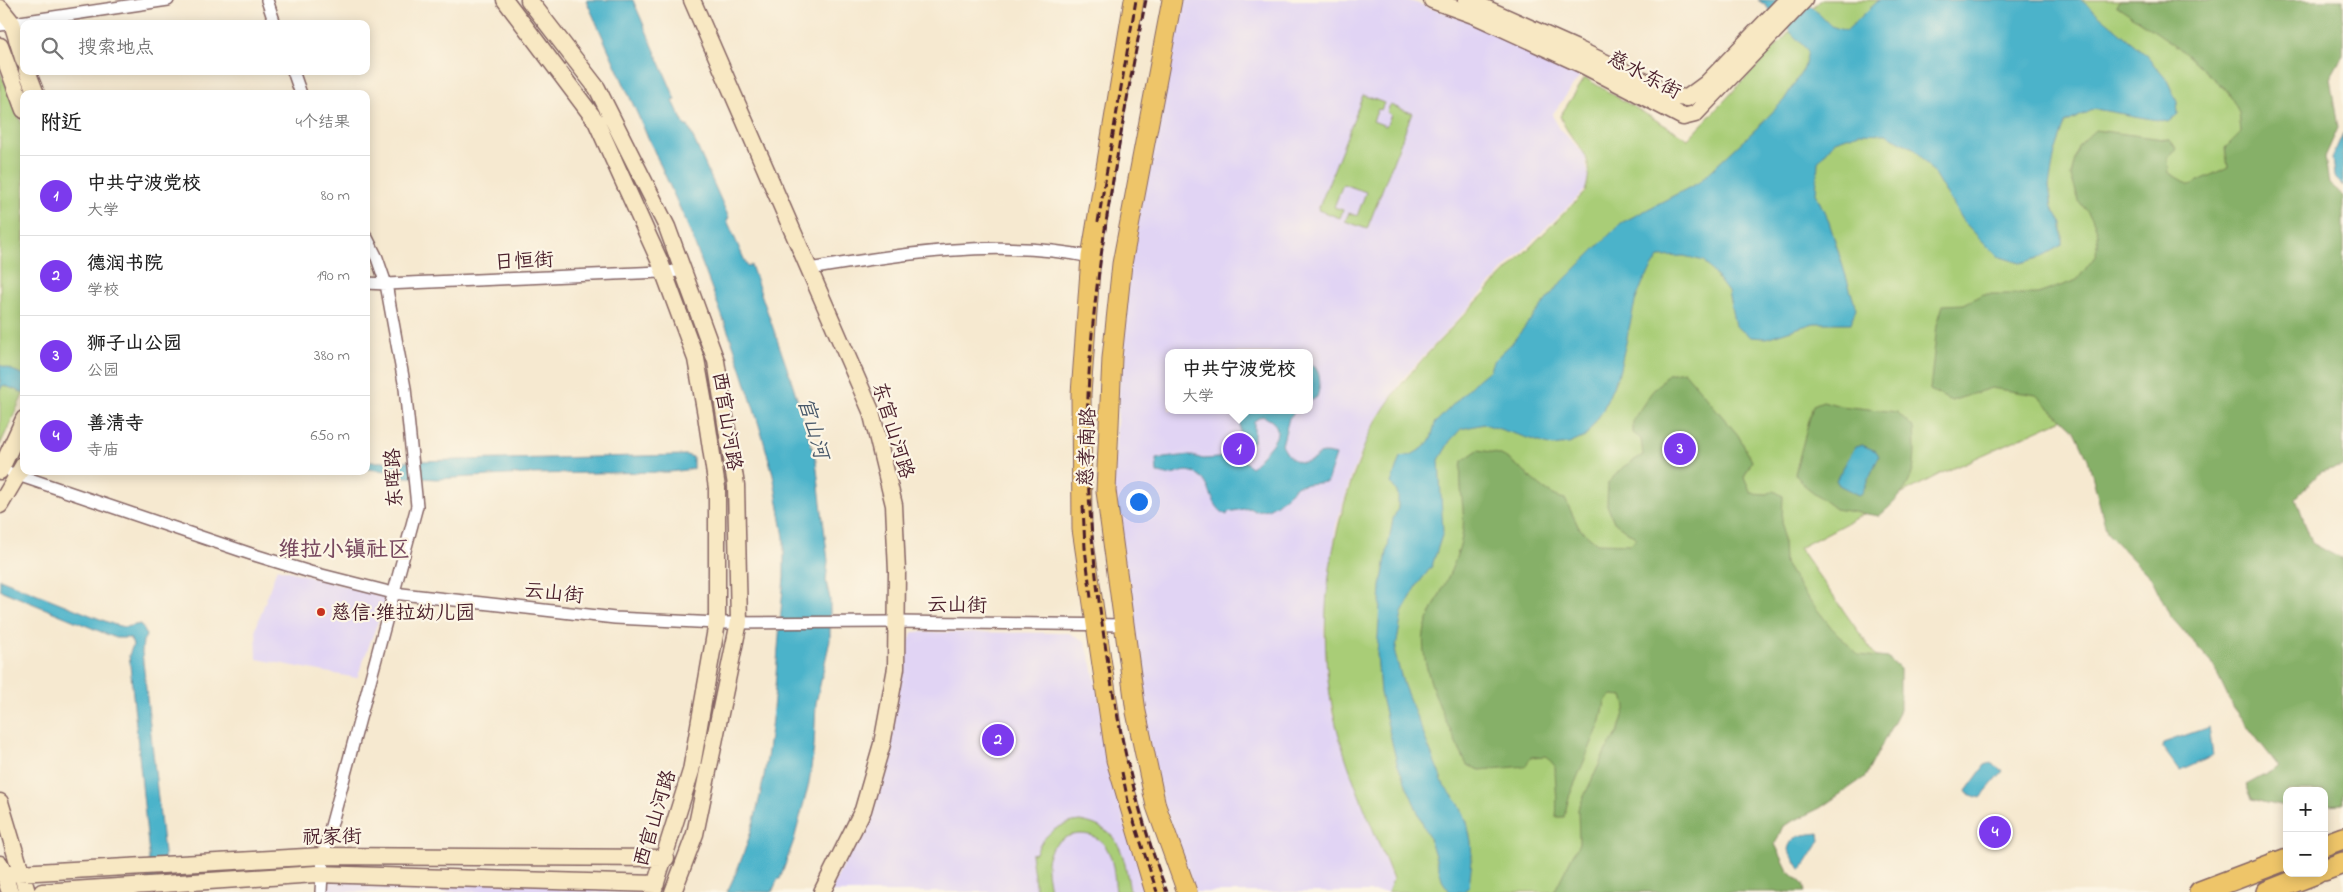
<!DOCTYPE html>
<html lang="zh">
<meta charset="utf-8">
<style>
:root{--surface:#fff;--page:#f2f2f2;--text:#222;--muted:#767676;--line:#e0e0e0;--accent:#7c3aed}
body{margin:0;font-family:"Indie Flower","LXGW WenKai TC",sans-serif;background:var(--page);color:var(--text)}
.controls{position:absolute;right:15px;bottom:15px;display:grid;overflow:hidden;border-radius:10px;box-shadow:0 2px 12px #0003}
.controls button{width:45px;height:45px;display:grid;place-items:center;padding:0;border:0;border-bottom:1px solid var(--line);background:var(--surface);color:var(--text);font:25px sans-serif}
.you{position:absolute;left:1138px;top:501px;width:18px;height:18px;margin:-12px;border:4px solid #fff;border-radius:50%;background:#1a73e8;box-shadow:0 0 0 8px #1a73e833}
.badge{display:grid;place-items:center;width:32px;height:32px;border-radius:50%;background:var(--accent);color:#fff;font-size:16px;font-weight:700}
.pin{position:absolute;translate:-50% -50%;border:2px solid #fff;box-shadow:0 1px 5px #0006}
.popup{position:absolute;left:1165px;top:349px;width:148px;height:65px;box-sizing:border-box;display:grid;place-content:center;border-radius:10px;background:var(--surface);filter:drop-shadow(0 1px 4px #0005);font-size:16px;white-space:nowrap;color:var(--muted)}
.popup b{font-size:19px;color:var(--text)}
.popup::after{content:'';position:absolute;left:50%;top:100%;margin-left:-10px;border:10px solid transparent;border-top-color:var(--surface)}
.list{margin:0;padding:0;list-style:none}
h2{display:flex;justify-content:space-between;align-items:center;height:65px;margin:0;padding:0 20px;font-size:21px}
h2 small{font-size:16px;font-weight:400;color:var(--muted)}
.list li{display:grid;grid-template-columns:32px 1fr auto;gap:15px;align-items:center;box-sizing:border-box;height:80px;padding:0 20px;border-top:1px solid var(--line)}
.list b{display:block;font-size:19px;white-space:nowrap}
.list p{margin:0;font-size:16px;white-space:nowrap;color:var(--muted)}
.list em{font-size:16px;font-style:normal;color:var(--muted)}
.icon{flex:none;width:28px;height:28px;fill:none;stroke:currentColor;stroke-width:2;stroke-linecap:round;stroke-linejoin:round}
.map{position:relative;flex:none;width:2343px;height:892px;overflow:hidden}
.search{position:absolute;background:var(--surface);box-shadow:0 2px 12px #0003;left:20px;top:20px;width:350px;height:55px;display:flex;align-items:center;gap:12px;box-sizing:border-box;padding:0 18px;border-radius:10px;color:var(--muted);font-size:19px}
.panel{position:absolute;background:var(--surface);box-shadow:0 2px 12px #0003;left:20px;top:90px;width:350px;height:385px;border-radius:10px}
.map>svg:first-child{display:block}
.built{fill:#e1d4f4;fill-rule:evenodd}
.green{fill:#a9cd77;stroke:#7a7651}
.forest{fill:#86b068;stroke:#68684a}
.water{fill:#4bb3ca;stroke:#4a697a;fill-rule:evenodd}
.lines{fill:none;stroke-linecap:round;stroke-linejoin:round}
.street-casing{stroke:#866665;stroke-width:14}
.secondary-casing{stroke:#866665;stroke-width:19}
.primary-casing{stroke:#866665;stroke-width:21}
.highway-casing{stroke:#866665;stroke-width:24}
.street{stroke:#fff;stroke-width:11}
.secondary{stroke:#f8e8c3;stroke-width:16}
.primary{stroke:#eec569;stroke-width:19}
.highway{stroke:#eec569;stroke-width:21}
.rail{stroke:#4a1f2b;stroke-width:3;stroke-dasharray:8 4;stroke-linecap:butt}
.poi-dot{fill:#c8321e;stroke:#fcf5e5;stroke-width:2}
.labels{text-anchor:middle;stroke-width:4.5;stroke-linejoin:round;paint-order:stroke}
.street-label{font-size:20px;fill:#4a1f2b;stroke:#fcf5e5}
.poi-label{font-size:20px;fill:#4a1f2b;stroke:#fcf5e5;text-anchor:start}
.water-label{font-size:21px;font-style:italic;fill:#4a5a6b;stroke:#fcf5e5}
.quarter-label{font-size:22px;font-weight:bold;fill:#794a60;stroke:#fcf5e5}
</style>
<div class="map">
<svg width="2343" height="892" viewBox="0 0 2343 892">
<rect width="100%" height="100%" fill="#fcf5e5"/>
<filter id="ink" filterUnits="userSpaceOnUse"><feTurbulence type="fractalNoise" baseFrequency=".02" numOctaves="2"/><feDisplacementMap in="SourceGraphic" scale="10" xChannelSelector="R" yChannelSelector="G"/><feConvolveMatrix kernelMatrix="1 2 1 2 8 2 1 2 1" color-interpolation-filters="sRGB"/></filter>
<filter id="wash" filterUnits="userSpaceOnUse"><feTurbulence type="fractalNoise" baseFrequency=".0096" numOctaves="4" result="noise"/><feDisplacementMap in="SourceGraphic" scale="20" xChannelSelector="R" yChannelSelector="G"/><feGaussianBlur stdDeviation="1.12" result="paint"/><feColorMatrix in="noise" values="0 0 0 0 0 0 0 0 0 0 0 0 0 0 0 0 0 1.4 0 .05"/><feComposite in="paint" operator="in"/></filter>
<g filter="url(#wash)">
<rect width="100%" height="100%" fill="#f6e9d0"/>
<path class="built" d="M1177,0H1407L1478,24L1580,76L1552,115L1560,129L1585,155L1588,176L1585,190L1512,261L1405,376L1373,424L1352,475L1336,526L1329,574L1324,629L1326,668L1332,713L1349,766L1392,879L1388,892H1196L1164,805L1141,709L1113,491L1127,261ZM1169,353H1309V410H1169Z
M277,568L387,597L357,678L257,659L256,628Z
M913,632L1069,633L1085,641L1092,665L1125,826L1147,892H830L876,798L905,649Z
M326,880L643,885L640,892H325Z"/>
<path class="green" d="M1820,0H2262L2213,352L1940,474L1799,548L1880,662L1712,892H1388L1393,879C1372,824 1345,769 1333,711C1316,628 1328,537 1360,459C1364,447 1368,434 1375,423C1398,383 1429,352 1460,319C1501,276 1543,234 1585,192C1598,149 1573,150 1560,116L1585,78L1688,139Z
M0,71L24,129V393L0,445Z
M1363,95L1384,103L1381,110L1378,109L1373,121L1386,126L1391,115L1387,112L1390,105L1412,113L1367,229L1345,221L1349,213L1357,216L1366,192L1343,184L1334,207L1343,210L1340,218L1318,210Z
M1080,821C1122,828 1124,856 1130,892H1116C1114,877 1114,860 1106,847C1092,826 1058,832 1049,854C1044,866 1049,880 1050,892H1036L1031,854L1036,853C1043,834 1060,823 1080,821Z"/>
<path class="forest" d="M2120,0H2343V55L2330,78L2338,128L2325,157L2329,184L2343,196V466L2320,472L2296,498L2312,543L2343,560V804L2324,805V791H2287V808L2252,799L2246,785L2279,767L2234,709L2212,663L2170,616L2152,579L2107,533L2088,459L2075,431L2036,395L1991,388L1951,401L1930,390L1937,325L1943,305L1964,304L1983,294H2038L2077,280L2096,255L2098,234L2092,218L2079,201L2071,176L2078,146L2095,130L2170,140L2176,148L2168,159L2169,173L2190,185L2228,167L2225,148L2241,132L2239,112L2228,92L2178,47L2116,5Z
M1684,371L1738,435L1752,461L1744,477L1751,493L1767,494L1774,491L1783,496L1782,520L1784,562L1800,588L1831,627L1858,655L1888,658L1900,669V710L1865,777L1820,808L1783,826L1775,844L1788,871L1803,884L1805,892H1554L1579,843L1578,809L1606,750L1618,733L1626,706L1623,696L1612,695L1605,702L1601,721L1569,797L1564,817H1556C1558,800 1555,783 1555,766L1546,756L1531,757L1526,766L1480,770L1467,765C1451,732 1413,661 1426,625C1438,594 1455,570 1462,537C1467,511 1457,486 1462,461L1478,450C1485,451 1494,452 1501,455C1524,466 1540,494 1565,499L1579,528L1597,543L1631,544L1636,538L1614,522L1607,505L1608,483L1623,467L1643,455L1641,439L1633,433V420L1651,393L1668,374Z
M1823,401L1841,406L1897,412L1914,428C1917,471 1914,487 1879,516L1835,509L1804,485L1795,474L1813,405Z"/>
<path class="water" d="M586,0H633L676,100L673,101L685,126H688L729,218L727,220L747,266L751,265L792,382L816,461L828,561L826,581L830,599V640L816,703L814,747L809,783L794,840L780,879H778L772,892H727C776,795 773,683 784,578V537L773,474L759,425L734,347L687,224Z
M1758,0H1805L1831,26L1846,31L1879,0H2081L2143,52L2167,80L2177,102L2178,114L2168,122L2095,109L2065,123L2055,152L2049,186L2052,207L2062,223V245L2039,258L2020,263L1997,256L1962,220L1935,175L1915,149L1886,134L1859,133L1835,141L1818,162L1816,194L1829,222L1856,308L1851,323H1814L1766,338L1751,337L1735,326L1728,292L1704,261L1684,256L1659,257L1643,282L1635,302L1619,373L1602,412L1585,437L1569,444L1552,446L1484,424L1461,429L1450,441L1439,460L1443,532L1432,566L1418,584L1402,613L1395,654L1404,686L1444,785L1459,804L1467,822L1471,841L1472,860L1469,887L1463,892H1450L1443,882L1431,843L1397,763L1380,693L1377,654L1381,586L1393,519L1398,508V494L1391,483L1400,457L1411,455L1423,448L1431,439L1435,423L1474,383L1490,370L1493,361L1511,344L1557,287L1621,223L1698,183L1759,126L1784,100L1804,68L1808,51L1765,5Z
M2343,133V186L2334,177L2332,158Z
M1309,362C1322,370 1321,384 1317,397L1309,402Z
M0,365L24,375V393L3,385L0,390Z
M1235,410H1297L1289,418L1282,445C1289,459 1298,467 1314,459C1316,458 1318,455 1320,454C1325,452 1331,454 1336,455L1327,482L1298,485L1277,504L1268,509L1255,511L1249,508L1228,512L1227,515C1208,507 1213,478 1192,472C1184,469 1177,475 1169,475C1164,475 1162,473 1157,473L1156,459L1189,455L1203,459L1218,458L1230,452L1235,449L1240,438V421ZM1262,416C1289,426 1274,443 1262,455C1258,460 1257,463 1251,467L1244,461V451L1254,440V421Z
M1862,445L1876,451L1879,456L1862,493L1858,495L1839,485L1836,480L1855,447Z
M686,455L693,457V469L670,472L526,474L436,479L391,476L386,471L366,469V462Z
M0,579L115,625L125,627L140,624L144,629L146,636L143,641L142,652L164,853L166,892H147L149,855L129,655L133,645L130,638H116L0,590Z
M2209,727L2213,756L2180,771L2162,747L2163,743Z
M1991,763L2003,771L1980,798L1968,794L1966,791L1985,765Z
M1819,833L1820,841L1803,868L1800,869L1788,850C1791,834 1805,835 1819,833Z"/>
</g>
<g filter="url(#ink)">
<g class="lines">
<g class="street-casing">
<path id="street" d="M267,0L275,24
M0,25L168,0
M293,71L301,94
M809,269C899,254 1001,238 1091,257
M366,283L386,284L683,271
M12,473L251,554L310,572L393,593L615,618L717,623L896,622L1123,625
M321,892L323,856L417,506L405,388L386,284L377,258L366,236"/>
</g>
<g class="secondary-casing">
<path id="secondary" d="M505,0L596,121L660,262L696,359L706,415L717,488V623L691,771L653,892
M529,0L597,88L667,227L716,361L736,485L739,622L695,834L673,892
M692,0L871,411L894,505L897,572L896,668L882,744L863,810L822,892
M1432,0L1476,16L1583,65L1683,117L1695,114L1804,0
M1467,0L1577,49L1677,97L1687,98L1706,84L1787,0
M0,8L12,23L24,61
M0,46L24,110
M27,71L36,94
M0,471L24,419
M0,505L24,464
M0,802L27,892
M0,864L10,892
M0,874L323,856L666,858
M42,892L316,874L656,884"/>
</g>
<g class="primary-casing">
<path id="primary" d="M1134,0L1091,257L1081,394L1082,529L1116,760L1155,892
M1172,0L1122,264L1112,358L1106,491L1136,712L1156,806L1187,892"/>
</g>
<g class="highway-casing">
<path id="highway" d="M2324,845L2343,838
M2324,870L2343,863
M2200,892L2287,859
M2267,892L2316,873"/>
</g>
<use href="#street" class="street"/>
<use href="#secondary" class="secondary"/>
<use href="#primary" class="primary"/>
<use href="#highway" class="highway"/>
<path class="rail" d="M1146,0C1135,52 1126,104 1117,157C1103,236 1091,315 1088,396C1085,467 1091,539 1100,609C1113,705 1132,801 1167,892
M1098,222L1136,0
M1083,506L1085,548L1091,598
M1122,772L1129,806L1157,892"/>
</g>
</g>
<circle class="poi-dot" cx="321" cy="612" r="5"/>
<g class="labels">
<g class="street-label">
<text transform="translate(1645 74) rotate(28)" y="7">慈水东街</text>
<text transform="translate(524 260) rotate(-3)" y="7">日恒街</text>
<text transform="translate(728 421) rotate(81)" y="7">西官山河路</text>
<text transform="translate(894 430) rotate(73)" y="7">东官山河路</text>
<text transform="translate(1086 447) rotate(-88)" y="7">慈孝南路</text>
<text transform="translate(393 478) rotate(-93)" y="7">东晖路</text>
<text transform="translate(554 592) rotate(6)" y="7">云山街</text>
<text transform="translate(957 604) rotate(1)" y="7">云山街</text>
<text transform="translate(654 818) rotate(-73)" y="7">西官山河路</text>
<text transform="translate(332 836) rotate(-1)" y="7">祝家街</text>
</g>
<g class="poi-label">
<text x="331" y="619">慈信·维拉幼儿园</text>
</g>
<g class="water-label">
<text transform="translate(814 428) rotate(74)" y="7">官山河</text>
</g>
<g class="quarter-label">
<text x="344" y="556">维拉小镇社区</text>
</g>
</g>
</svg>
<div class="controls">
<button>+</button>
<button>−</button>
</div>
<div class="you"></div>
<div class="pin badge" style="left:1239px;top:449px">1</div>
<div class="popup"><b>中共宁波党校</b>大学</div>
<div class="pin badge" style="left:998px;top:740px">2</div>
<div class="pin badge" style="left:1680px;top:449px">3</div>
<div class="pin badge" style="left:1995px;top:832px">4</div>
<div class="search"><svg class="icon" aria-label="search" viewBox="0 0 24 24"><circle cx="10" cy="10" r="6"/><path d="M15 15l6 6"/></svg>搜索地点</div>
<section class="panel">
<h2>附近<small>4个结果</small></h2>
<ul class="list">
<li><span class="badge">1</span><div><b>中共宁波党校</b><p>大学</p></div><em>80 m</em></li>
<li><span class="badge">2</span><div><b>德润书院</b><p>学校</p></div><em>190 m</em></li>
<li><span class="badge">3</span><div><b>狮子山公园</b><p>公园</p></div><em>380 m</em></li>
<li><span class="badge">4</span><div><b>善清寺</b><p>寺庙</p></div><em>650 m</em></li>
</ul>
</section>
</div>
